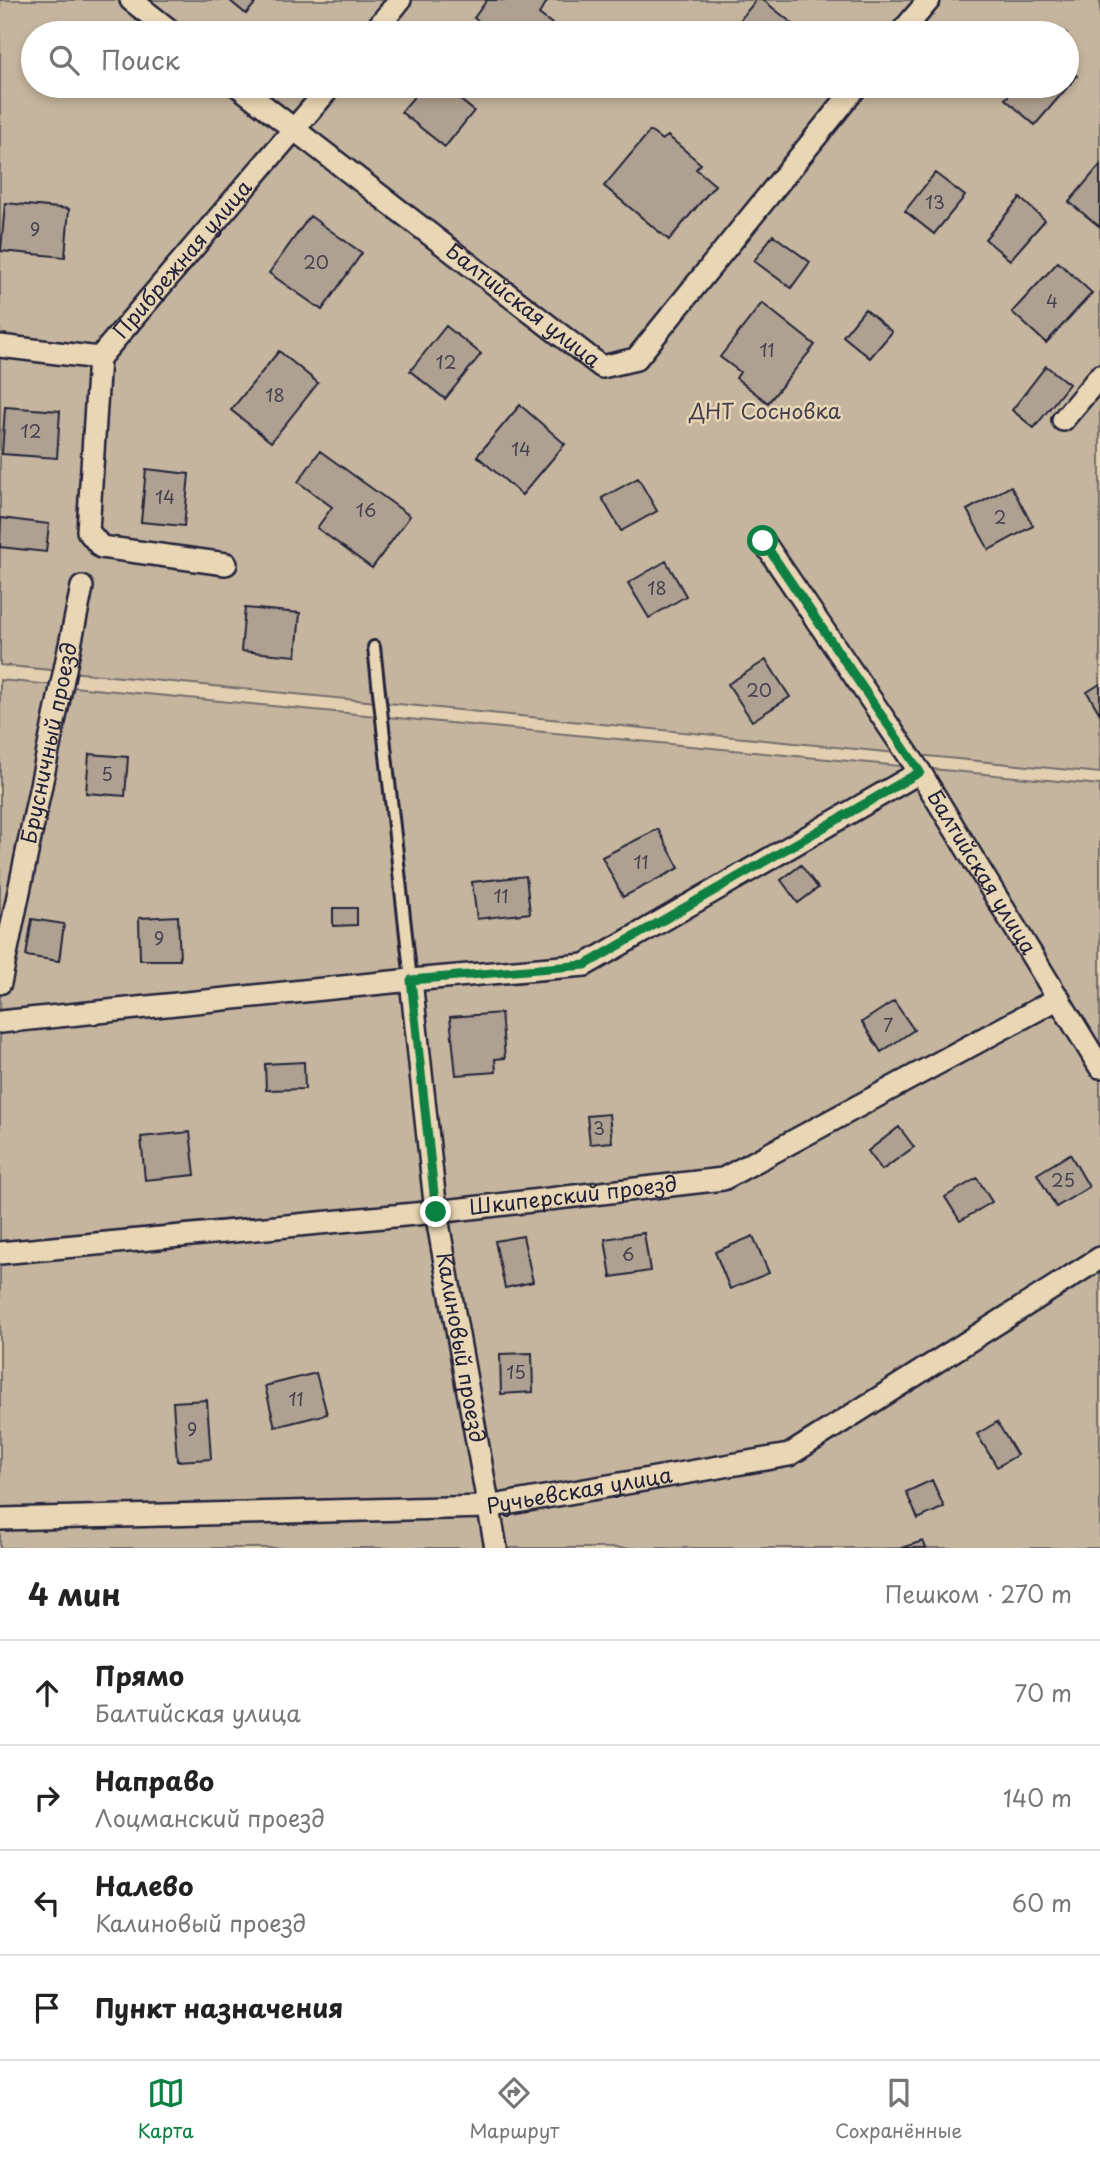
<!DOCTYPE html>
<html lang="ru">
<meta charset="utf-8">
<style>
:root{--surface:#fff;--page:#f6f6f6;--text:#222;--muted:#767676;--line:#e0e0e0;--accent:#0b8043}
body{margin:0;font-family:"Playpen Sans",sans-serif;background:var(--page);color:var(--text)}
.stop{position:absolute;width:21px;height:21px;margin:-16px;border:5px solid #0b8043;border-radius:50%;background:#fff}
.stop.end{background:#0b8043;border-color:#fff;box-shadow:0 2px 7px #0008}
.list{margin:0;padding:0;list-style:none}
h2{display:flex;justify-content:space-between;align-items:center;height:91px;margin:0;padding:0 28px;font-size:30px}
h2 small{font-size:23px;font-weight:400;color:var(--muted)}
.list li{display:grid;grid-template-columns:46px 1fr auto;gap:21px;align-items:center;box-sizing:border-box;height:105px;padding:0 28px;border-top:2px solid var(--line)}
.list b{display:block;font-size:26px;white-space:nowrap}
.list p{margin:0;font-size:23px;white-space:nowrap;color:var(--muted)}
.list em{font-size:23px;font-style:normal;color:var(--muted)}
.icon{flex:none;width:38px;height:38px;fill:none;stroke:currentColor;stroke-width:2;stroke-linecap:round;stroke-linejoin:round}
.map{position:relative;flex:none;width:1100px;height:1548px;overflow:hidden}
.search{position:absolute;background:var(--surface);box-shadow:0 4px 10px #0003;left:21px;right:21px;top:21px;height:77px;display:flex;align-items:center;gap:18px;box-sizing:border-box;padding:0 24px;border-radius:38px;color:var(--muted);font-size:26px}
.sheet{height:511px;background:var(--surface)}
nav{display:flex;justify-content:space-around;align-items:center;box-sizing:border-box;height:98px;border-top:2px solid var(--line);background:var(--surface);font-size:19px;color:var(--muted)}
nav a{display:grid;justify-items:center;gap:4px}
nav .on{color:var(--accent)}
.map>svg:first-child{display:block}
.green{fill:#c5b59e;stroke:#746c6c;stroke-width:2;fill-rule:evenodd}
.building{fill:#afa191;stroke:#22223b;stroke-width:2}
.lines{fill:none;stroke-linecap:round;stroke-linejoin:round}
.lane-casing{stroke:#22223b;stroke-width:16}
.street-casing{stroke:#22223b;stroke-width:26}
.lane{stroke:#e9d6b4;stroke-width:10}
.street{stroke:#e9d6b4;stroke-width:21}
.route{stroke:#0b8043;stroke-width:9}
.labels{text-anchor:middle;stroke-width:5;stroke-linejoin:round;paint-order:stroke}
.number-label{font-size:18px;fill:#454250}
.street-label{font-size:21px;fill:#22223b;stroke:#e9d6b4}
.park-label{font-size:21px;fill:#433f4f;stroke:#e9d6b4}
</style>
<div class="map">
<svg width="1100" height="1548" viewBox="0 0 1100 1548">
<rect width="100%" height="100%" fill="#e1cfaf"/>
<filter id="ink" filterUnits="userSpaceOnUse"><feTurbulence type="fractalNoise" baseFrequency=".0143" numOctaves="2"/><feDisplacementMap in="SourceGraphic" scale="14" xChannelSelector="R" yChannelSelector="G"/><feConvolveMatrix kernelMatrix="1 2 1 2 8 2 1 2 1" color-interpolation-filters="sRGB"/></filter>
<g filter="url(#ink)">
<path class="green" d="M0,0H1100V773L0,665ZM33,33H1067V86H33Z
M0,680L1100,785V1548H0Z"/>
<path class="building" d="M229,0H258L246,14Z
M487,0H548L539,14L556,27L551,33H496L474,18Z
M756,0H763L803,32L730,33Z
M1067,67L1077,76L1035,125L1005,99L1017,86H1067Z
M423,86H443L474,111L445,147L401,112Z
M650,131L662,140L668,136L701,164L696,169L715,185L669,240L604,186Z
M1100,165V227L1069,202Z
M935,173L965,196L934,234L905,211Z
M1020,198L1045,220L1010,260L985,239Z
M5,203L69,209L65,257L1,251Z
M310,216L362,253L322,310L269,273Z
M773,235L810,262L791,288L754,261Z
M1058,262L1092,293L1046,343L1012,312Z
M762,303L815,345L768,403L736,378L740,372L720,357Z
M865,309L892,332L870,358L843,336Z
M446,326L481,354L445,399L410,371Z
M279,351L318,383L271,442L231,410Z
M1046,366L1069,384L1034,428L1012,410Z
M520,405L565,444L522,495L477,456Z
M5,407L60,411L57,458L2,454Z
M320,451L410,516L372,568L317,528L332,507L298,482Z
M146,469L189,474L184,526L141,522Z
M638,478L657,511L621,531L602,498Z
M1011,486L1033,526L989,550L967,510Z
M1,518L49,524L46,552L0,547Z
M666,561L686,596L649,618L628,583Z
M245,608L300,613L296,656L241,651Z
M766,660L790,697L752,721L728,684Z
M1100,684V714L1087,692Z
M89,754L128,757L125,796L86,793Z
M658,829L679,868L623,897L602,857Z
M801,865L818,888L798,903L781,880Z
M526,876L530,913L477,919L472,882Z
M333,908H357V925L333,926Z
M178,916L180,960H140L139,918Z
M32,919L64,924L59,961L26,956Z
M894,1001L914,1030L881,1052L862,1022Z
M501,1013L505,1058L495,1059L496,1072L456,1075L450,1017Z
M304,1062L305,1089L266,1090L265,1064Z
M609,1114L612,1142L590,1144L587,1116Z
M899,1127L914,1147L882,1170L868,1151Z
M190,1132L195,1175L145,1180L141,1137Z
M1070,1154L1089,1187L1056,1207L1037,1174Z
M977,1178L992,1202L960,1221L945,1197Z
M644,1233L650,1271L611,1277L605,1239Z
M523,1236L533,1282L505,1288L495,1241Z
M753,1236L769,1273L730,1289L715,1252Z
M532,1353L533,1392L501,1394L500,1354Z
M316,1373L327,1414L275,1427L265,1386Z
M207,1400L211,1459L177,1461L173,1402Z
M997,1422L1017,1455L997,1467L977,1434Z
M932,1480L944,1507L918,1519L906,1492Z
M923,1541L926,1548H901Z"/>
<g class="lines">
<g class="lane-casing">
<path id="lane" d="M374,647L411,980"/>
</g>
<g class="street-casing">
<g id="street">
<path d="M131,0L173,33"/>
<path d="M373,33L400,0"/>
<path d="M901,33L929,0"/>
<path id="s1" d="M238,86L602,367L636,359L857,86"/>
<path id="s2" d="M0,346L99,358L331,86"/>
<path d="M99,358L88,531L101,547L226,564"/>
<path d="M1063,420L1100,376"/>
<path id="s3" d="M763,541L920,772L1100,1067"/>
<path id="s4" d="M411,980L436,1212L496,1548"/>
<path id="s5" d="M0,983L82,587"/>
<path d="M0,1022L411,980L585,965L920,772"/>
<path id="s6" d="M0,1253L436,1212L723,1179L1059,998"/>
<path id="s7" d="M0,1519L487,1507L789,1455L1100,1258"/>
</g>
</g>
<use href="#lane" class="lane"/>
<use href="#street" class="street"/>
</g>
</g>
<g class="lines" filter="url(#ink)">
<path class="route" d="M436,1212L411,980L585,965L920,772L763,541"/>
</g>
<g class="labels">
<g class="number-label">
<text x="935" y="209">13</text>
<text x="35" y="236">9</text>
<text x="316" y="269">20</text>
<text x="1052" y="308">4</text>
<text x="767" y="357">11</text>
<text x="446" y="369">12</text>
<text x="275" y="402">18</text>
<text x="31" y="438">12</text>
<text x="521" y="456">14</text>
<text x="165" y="504">14</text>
<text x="366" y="517">16</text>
<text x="1000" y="524">2</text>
<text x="657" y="595">18</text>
<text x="759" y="697">20</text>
<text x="107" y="781">5</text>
<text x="641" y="869">11</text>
<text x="501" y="903">11</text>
<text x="159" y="945">9</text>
<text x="888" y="1032">7</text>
<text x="599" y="1135">3</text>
<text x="1063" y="1187">25</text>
<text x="628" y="1261">6</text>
<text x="516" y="1379">15</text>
<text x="296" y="1406">11</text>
<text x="192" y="1436">9</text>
</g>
<g class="street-label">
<text dy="7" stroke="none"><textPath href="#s2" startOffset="229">Прибрежная улица</textPath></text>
<text dy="7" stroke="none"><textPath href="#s1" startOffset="360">Балтийская улица</textPath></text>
<text dy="7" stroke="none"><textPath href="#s5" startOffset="245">Брусничный проезд</textPath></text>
<text dy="7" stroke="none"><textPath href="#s3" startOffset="397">Балтийская улица</textPath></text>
<text dy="7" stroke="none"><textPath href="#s6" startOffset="576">Шкиперский проезд</textPath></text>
<text dy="7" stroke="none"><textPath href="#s4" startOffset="371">Калиновый проезд</textPath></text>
<text dy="7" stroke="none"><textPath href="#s7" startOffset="581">Ручьевская улица</textPath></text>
</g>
<g class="park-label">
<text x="765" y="419">ДНТ Сосновка</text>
</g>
</g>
</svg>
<div class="stop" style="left:763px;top:541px"></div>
<div class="stop end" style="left:436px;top:1212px"></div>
<div class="search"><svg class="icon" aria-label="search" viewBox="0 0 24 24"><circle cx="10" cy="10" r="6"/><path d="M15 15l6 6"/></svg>Поиск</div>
</div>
<section class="sheet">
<h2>4 мин<small>Пешком · 270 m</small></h2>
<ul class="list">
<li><svg class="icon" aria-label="ahead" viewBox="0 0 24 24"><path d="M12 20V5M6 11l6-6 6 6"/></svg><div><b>Прямо</b><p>Балтийская улица</p></div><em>70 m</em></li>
<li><svg class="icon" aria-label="right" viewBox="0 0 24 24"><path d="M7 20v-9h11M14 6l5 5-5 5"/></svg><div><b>Направо</b><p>Лоцманский проезд</p></div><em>140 m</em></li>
<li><svg class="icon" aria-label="left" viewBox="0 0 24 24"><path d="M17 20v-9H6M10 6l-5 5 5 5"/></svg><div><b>Налево</b><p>Калиновый проезд</p></div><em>60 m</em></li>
<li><svg class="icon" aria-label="arrive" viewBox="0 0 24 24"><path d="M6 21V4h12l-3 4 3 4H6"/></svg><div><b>Пункт назначения</b></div></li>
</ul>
</section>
<nav>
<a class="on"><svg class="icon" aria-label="map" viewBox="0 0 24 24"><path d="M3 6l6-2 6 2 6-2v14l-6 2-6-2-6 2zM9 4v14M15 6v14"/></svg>Карта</a>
<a><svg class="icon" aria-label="directions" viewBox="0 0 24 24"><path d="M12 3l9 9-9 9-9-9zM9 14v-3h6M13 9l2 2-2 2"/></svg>Маршрут</a>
<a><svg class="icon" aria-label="saved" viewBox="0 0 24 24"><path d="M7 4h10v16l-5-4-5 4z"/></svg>Сохранённые</a>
</nav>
